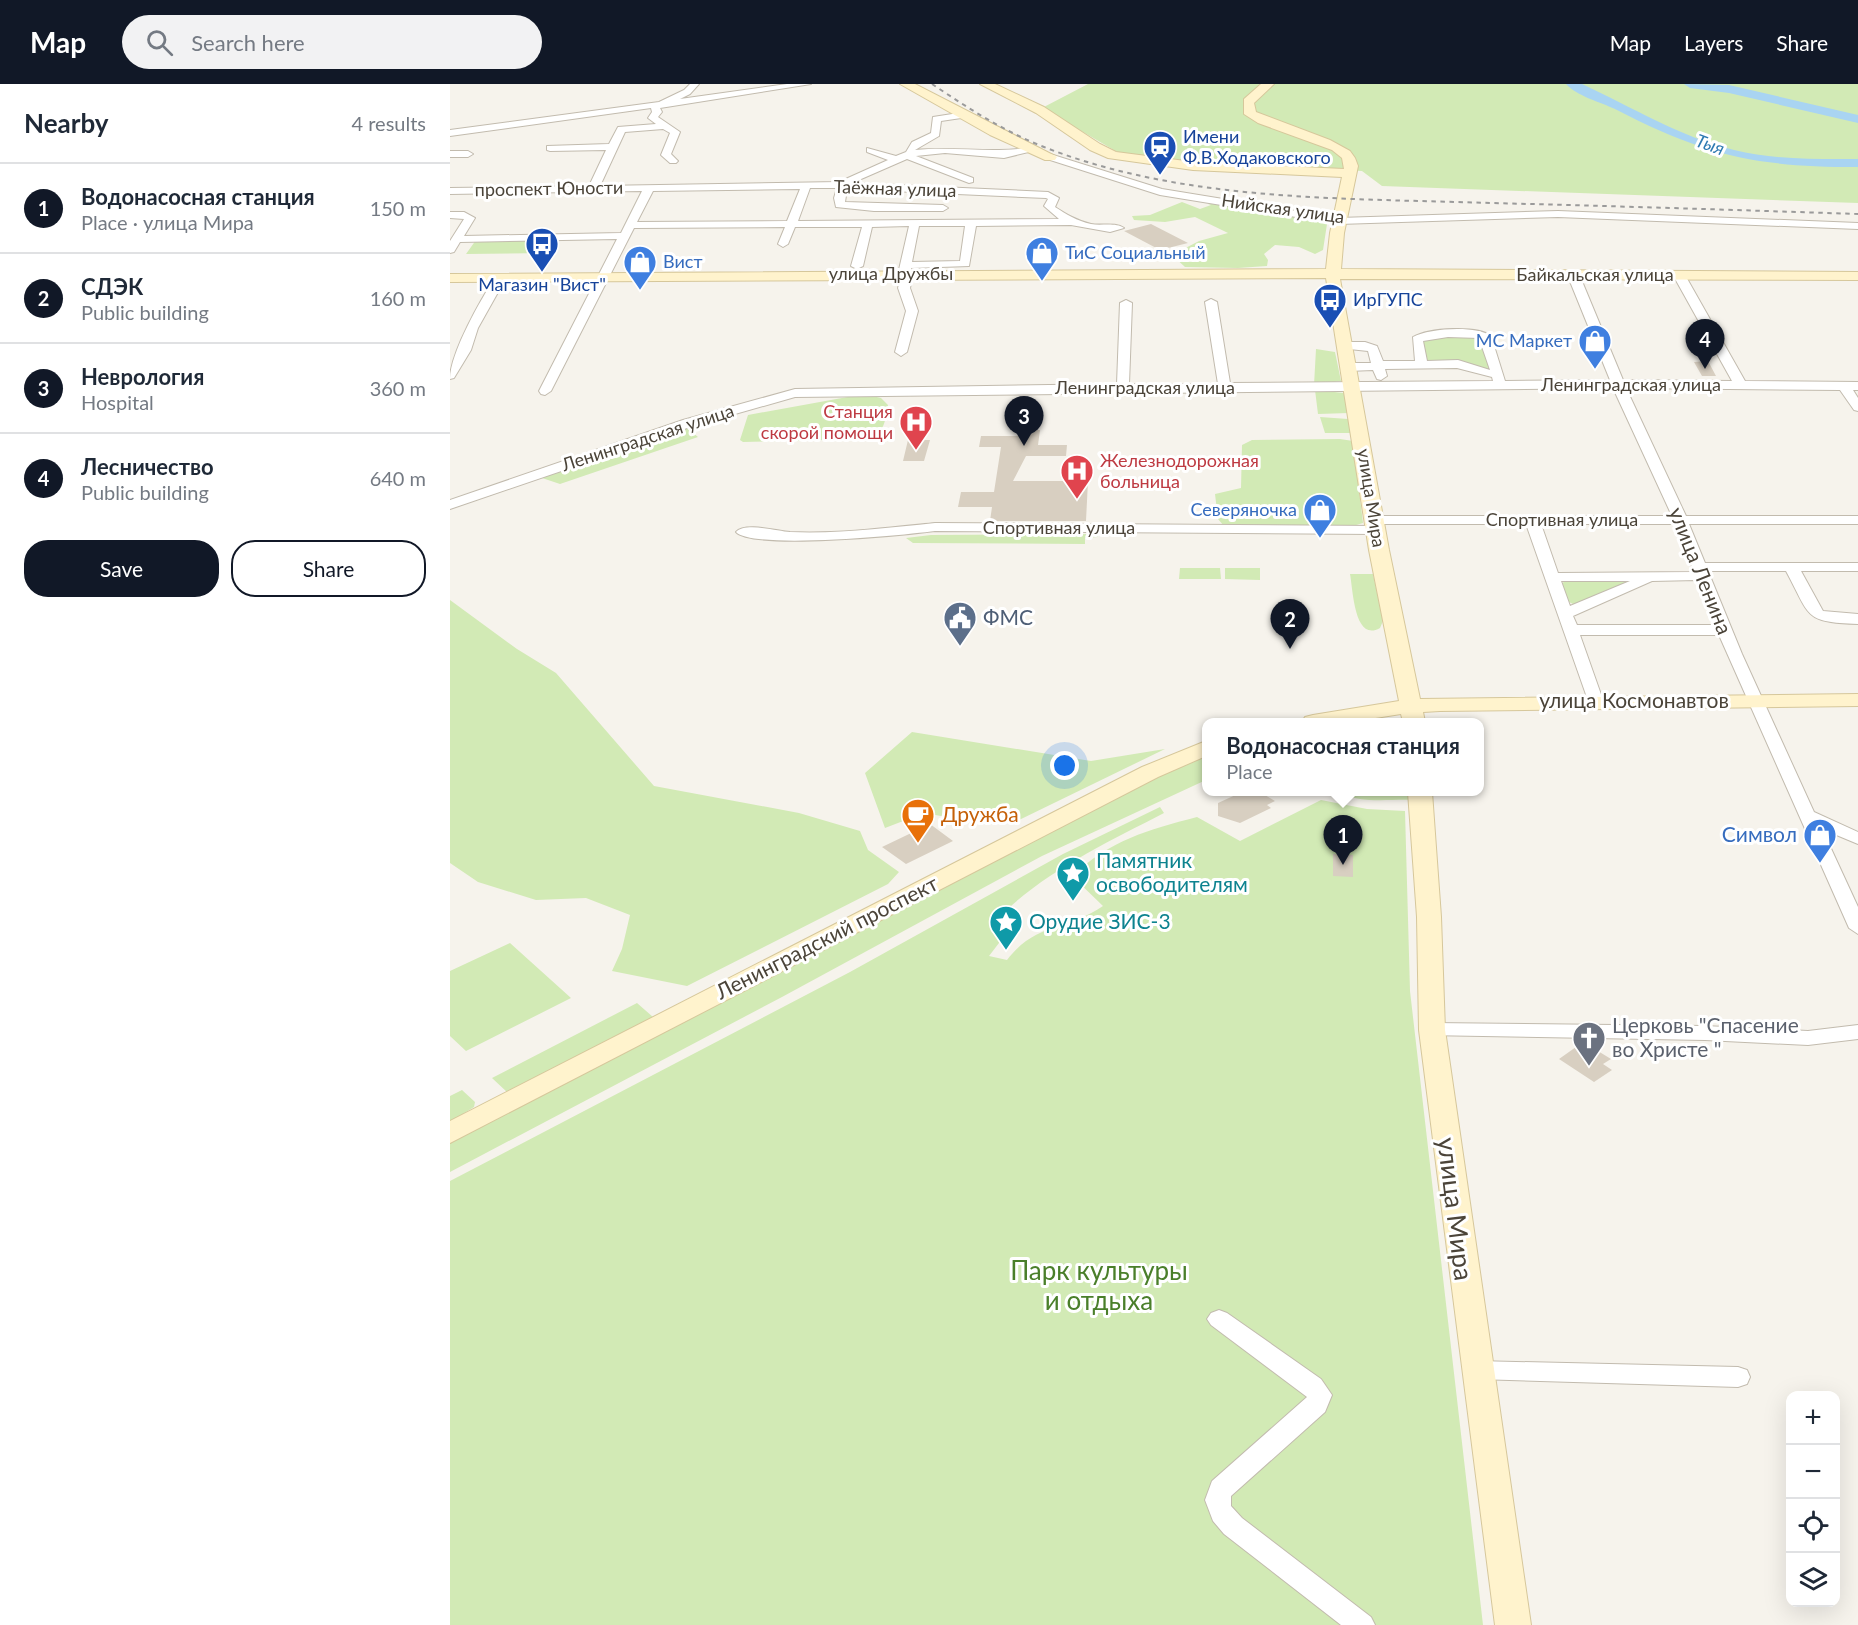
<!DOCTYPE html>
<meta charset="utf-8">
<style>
:root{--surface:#fff;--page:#f2f2f3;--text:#1f2937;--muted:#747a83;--line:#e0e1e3;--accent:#111827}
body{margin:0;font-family:Lato,sans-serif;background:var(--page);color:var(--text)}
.controls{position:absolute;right:18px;bottom:18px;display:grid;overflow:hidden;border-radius:12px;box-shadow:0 6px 24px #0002}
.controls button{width:54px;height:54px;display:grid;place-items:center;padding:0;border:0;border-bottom:2px solid var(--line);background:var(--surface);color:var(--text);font:30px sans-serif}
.you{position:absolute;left:615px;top:682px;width:21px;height:21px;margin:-15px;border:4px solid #fff;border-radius:50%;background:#1a73e8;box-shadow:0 0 0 9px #1a73e833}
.badge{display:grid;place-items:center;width:39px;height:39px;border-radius:50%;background:var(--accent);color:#fff;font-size:20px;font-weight:700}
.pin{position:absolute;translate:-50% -50px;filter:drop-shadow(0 2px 3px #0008)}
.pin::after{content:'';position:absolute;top:32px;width:21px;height:18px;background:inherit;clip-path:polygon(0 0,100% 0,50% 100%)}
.popup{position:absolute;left:752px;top:634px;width:282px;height:78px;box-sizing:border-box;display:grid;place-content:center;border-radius:12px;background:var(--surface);filter:drop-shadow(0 2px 4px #0005);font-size:20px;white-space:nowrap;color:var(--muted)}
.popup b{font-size:22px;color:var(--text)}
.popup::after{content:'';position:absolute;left:50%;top:100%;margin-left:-12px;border:12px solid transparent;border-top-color:var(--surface)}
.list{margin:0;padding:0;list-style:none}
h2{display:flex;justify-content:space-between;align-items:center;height:78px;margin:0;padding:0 24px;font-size:26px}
h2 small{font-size:20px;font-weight:400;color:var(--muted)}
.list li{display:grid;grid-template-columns:39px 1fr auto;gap:18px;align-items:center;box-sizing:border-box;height:90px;padding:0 24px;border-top:2px solid var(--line)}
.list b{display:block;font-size:22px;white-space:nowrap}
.list p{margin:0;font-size:20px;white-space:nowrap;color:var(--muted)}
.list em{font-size:20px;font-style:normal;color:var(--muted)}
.actions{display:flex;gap:12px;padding:18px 24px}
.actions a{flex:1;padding:14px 0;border:2px solid var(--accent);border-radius:24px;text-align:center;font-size:21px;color:var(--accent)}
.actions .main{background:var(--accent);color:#fff}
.icon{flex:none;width:33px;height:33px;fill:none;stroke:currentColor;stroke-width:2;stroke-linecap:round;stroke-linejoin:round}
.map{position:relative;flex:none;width:1408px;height:1541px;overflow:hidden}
header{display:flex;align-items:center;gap:36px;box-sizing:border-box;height:84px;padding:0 30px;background:var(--accent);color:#fff}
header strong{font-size:28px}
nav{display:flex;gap:33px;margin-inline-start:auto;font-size:21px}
.search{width:420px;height:54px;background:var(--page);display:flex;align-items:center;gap:15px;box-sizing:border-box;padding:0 21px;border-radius:33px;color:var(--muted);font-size:22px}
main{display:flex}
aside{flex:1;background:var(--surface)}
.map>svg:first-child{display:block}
.green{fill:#d2eab5}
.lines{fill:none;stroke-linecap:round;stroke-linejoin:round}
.river{fill:#a9d4f2;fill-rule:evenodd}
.building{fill:#d8cfc1}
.street-casing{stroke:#c2bbae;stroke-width:2}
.secondary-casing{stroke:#d6c79b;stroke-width:2}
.street{fill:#fff;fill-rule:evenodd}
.secondary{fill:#fff3cd;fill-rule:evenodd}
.rail{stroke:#9a9a9a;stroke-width:2;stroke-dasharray:4.5 4.5;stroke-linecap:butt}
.labels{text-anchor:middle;stroke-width:6;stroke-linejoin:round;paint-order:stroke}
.far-transit-label{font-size:18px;fill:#164399;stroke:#fff;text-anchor:start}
.far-water-label{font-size:18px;font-style:italic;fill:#2e7ab2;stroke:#fff}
.far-street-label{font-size:18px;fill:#4b4439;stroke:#fff}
.far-shop-label{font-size:18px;fill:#366cbe;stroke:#fff;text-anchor:start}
.far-health-label{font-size:18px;fill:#be3a42;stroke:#fff;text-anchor:end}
.street-label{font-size:21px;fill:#4b4439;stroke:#fff}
.service-label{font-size:21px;fill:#4e5e75;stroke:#fff;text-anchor:start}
.food-label{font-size:21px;fill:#c56008;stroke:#fff;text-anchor:start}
.shop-label{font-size:21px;fill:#366cbe;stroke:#fff;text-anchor:end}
.culture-label{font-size:21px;fill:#0d838f;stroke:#fff;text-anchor:start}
.worship-label{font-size:21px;fill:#5b616d;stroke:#fff;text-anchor:start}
.near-street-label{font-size:26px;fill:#4b4439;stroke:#fff}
.near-park-label{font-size:26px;fill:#4a7f2a;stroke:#fff}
</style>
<header>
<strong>Map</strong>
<div class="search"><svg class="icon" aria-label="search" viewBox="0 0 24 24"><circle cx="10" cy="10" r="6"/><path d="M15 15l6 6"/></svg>Search here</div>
<nav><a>Map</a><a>Layers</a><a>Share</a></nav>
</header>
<main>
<aside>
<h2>Nearby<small>4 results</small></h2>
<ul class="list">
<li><span class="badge">1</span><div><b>Водонасосная станция</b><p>Place · улица Мира</p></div><em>150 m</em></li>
<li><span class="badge">2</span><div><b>СДЭК</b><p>Public building</p></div><em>160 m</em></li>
<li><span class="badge">3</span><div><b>Неврология</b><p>Hospital</p></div><em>360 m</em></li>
<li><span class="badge">4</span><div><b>Лесничество</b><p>Public building</p></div><em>640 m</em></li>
</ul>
<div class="actions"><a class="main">Save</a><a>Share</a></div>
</aside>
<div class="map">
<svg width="1408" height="1541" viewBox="0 0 1408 1541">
<rect width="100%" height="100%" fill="#f6f3ec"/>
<path class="green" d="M638,0H1408V119L932,102L912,87L738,79L669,69L592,24Z
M763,117L871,136L877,140L873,166L865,170L849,163L825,161L814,170L818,176L817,182L788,184L735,183L722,171L749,157L778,149L745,133L715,138L684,136L682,132L700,131L732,118L750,125L761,121L758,120Z
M26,156H106L98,169L16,170Z
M978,252L1030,254L1039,285L976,276L971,257Z
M866,265L885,268L891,297L864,301Z
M865,306L894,309L899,329L868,330Z
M414,310L431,314L438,321C436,335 434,350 419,355L293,358L290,356L298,331Z
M870,333L898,335L901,349H875Z
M237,344L248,353L110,400L92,394Z
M890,355L903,357L913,439L903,442H774L768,435L765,410L791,404L792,361L802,356Z
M648,450V453L635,454V460L463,459L456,454L481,451Z
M730,484H770L771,495H729Z
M775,484H810V496L775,495Z
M900,490H923L933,537L930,544C904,559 903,505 900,490Z
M1172,496L1176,500L1125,521L1117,517L1112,499L1116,497Z
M0,516L67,565L106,589L204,702L349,729L410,747L418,766L449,788L438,800L237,902L162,887L172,865L180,831L136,814L86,816L28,798L0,779Z
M462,648L641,677L715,665L567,737L508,735L474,729L435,744L415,689Z
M756,671V696L592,772L332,913L0,1088V1059L705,694Z
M890,708H960L961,716C939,715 908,720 890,708Z
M871,716L917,725L955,727L960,907L1033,1541H0V1097L400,888L613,770L710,723L714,729C656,759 596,787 549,833V859L539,872L557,876C586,838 618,846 653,822L622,792C661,756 697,746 747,733L790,757Z
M60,859L121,914L16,967L0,952V887Z
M187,919L203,933L58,1009L42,994Z
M12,1006L25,1018L24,1023L0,1038V1012Z"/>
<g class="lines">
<path class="river" d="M1116,0H1132C1182,23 1230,53 1284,66C1324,76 1367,75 1408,75V83C1306,83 1256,72 1165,25C1150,18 1127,12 1116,0Z
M1234,0L1279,1L1408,31V39L1279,9L1240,4Z"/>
</g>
<path class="building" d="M701,140L738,159L710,166L674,147Z
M1258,277L1266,292H1252L1244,278Z
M570,346H590L588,361H617L616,372H576L563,397H638L636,437H540L542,423H508L511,408H544L551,363H529L531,352H569Z
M458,356H480L474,377H453Z
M792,708H810L825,717L817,721L821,724L790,739L768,732V719Z
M480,740L503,757L456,780L432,763Z
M883,770L903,771V793L883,792Z
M1126,963L1136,969L1143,964L1161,975L1153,980L1162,986L1144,998L1109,975Z"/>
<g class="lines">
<g class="street-casing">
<path id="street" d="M240,0H249L240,10L230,15L337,0H361L210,24L212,28L208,33L230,48L221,70L228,77L226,79H220L211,71L220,49L213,45L175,48L150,102L389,98L438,76L417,68V64L446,72L456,68L462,58L481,49L483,33L515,28L520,31L518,33L491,37L489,52L465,66C506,62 542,70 582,63L587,66L554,74L495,69L466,72L523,94V98L519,99L457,75L402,99L598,108L609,114L605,123C616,130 627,137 641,140C651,142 666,138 674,144L660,148L621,141L526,142L519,182L461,184L463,190L460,204L468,227L457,268L451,272L445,268L456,227L448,204L451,193L448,190L459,142L422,143L413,182L407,185L401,182L412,143H345L338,160L333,163L328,160L335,143L184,144L101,307L95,311L91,310L89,307L167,155L10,158L4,168L0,169V157L14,135L0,134V128H14L25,134L14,152L171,149L192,107L0,110V104L139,102L156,66L100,67L97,66V62L159,60L168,43L206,40L198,34L202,28L201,24L0,52V46L209,18L234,6ZM360,104H387L384,114L386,123L424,127H493L498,124L493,121L395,118L397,105L596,114L598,115L594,122L609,135L348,137ZM350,105L337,137L187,138L203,107ZM469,142H515L510,177L462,178Z
M0,67H18L23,70L18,73H0Z
M600,70L712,105L889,134L1108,127L1408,139V145L1108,133L889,140L710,111L597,75V71Z
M1123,187L1129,190L1173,296L1282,297L1223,191L1229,188L1235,191L1295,297L1408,298V306H1403L1408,314V327L1404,326L1390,306L1176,304L1236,432H1408V440H1239L1255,479H1408V487H1351L1373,527L1408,530V540C1353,538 1361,533 1336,487H1258L1292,570L1364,728L1408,748V760L1372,745L1408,823V850L1399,844L1269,551H1130L1154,619L1152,622H1140L1076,440H925L918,436L925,432H1222L1163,304L345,313L243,342L0,425V416L233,336L345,305L667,300L670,219L676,216L682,219L679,300H768L755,218L761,215L767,218L780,299L1043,297L1042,293L1007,284L935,285L937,292L931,296L927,295L923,286L898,287L892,283L898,279H921L918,267L890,264V258H915L927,262L933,277H965L963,253C979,244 1027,241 1041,252L1055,297L1160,296L1117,190ZM998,253L1029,254L1040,286L1008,276L977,277L973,257ZM1091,440H1225L1244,488L1108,489ZM1247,496L1265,541H1127L1123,532L1202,497ZM1111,497H1180L1120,522Z
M46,192L56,194L28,244L21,266L4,294L0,295C0,269 31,215 46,192Z
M485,439L926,442L933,446L926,450L485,447C455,451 303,466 286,448C295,438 327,447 340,448C388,450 437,444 485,439Z
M982,939L1255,942L1358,947L1408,941V955L1358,961L1255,956L975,951L972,946L975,941Z
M769,1226L777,1229L871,1295L882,1311L875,1328L781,1412V1422L792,1434L921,1533L925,1541H891L774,1450L763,1437L755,1416L762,1397L857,1313L761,1241L757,1235L761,1229Z
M1026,1277L1288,1283L1297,1286L1300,1293L1297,1300L1288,1303L1026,1295L1017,1293L1014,1286L1017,1279Z"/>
</g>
<g class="secondary-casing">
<path id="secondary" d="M450,0H465L607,73L605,76H595L540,51Z
M530,0H545L594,23L650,60L666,68L743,78L894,85L892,74L882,66L808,39L794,30V15L811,0H824L804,19L806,28L880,56L900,67L905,74L908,82L894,149L891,185L1408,188V196L890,195L939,466L970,615L1408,610V622L990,627L973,628L975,638H953L951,630L900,638H852L855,633L863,631L949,617L919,466L876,194L0,198V190L876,185L880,149L892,93L743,86L658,74L640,66L586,29Z
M756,657V672L708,693L0,1059V1037L692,683Z
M958,708H982L991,833L995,946L1081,1541H1045L969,946L967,833Z"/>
</g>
<use href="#street" class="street"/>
<use href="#secondary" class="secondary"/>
<path class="rail" d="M482,0C518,24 553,47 594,63C734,118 893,114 1041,119C1163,122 1286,126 1408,130"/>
</g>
<defs>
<g id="station-pin" transform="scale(1.725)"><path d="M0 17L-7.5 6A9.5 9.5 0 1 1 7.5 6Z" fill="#1a4fb4" stroke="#fff"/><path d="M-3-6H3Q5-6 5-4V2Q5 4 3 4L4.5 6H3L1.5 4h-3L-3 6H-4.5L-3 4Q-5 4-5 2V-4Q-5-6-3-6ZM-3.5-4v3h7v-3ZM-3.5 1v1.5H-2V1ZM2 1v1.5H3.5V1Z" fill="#fff"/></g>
<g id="bus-pin" transform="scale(1.725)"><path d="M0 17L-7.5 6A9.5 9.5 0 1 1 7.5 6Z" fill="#1a4fb4" stroke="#fff"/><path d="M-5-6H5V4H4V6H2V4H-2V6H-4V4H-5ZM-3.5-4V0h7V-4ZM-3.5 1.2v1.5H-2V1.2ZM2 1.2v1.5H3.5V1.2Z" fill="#fff"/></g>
<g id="shop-pin" transform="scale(1.725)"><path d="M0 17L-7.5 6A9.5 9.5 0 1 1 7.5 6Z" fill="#3f7fe0" stroke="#fff"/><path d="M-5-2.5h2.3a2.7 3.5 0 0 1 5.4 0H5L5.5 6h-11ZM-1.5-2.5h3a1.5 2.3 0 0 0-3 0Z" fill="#fff"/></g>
<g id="hospital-pin" transform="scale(1.725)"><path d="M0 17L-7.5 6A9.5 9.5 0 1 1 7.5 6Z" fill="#e0444e" stroke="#fff"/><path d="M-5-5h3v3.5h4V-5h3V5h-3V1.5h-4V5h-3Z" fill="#fff"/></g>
<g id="civic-pin" transform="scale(1.725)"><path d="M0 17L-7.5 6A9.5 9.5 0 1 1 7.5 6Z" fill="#5c6f8a" stroke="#fff"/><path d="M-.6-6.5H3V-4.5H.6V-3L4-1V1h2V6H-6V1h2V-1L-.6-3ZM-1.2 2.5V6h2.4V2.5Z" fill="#fff"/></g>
<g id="cafe-pin" transform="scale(1.725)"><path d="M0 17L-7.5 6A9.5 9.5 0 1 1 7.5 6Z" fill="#e8710a" stroke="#fff"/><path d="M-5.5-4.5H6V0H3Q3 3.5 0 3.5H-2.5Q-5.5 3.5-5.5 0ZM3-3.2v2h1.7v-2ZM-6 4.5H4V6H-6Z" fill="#fff"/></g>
<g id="sight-pin" transform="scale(1.725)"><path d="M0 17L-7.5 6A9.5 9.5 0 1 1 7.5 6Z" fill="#0f9aa8" stroke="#fff"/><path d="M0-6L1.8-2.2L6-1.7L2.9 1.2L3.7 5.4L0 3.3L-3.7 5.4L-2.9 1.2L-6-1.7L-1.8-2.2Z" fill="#fff"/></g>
<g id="church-pin" transform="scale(1.725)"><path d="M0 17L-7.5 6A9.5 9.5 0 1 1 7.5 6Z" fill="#6b7280" stroke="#fff"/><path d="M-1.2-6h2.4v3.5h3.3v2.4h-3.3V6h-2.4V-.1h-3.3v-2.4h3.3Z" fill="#fff"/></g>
</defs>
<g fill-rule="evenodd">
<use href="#station-pin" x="710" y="63"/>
<use href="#bus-pin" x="92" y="160"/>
<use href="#shop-pin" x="592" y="169"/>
<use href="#shop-pin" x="190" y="178"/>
<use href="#bus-pin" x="880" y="216"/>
<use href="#shop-pin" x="1145" y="257"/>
<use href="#hospital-pin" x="466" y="338"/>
<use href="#hospital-pin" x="627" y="387"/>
<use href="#shop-pin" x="870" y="426"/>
<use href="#civic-pin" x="510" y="534"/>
<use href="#cafe-pin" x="468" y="731"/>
<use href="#shop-pin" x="1370" y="751"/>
<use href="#sight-pin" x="623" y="789"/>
<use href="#sight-pin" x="556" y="838"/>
<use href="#church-pin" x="1139" y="954"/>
</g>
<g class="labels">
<g class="far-transit-label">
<text x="733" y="59">Имени<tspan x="733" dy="21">Ф.В.Ходаковского</tspan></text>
<text x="92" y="207" text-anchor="middle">Магазин "Вист"</text>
<text x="903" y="222">ИрГУПС</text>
</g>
<g class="far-water-label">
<text transform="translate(1260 61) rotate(20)" y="6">Тыя</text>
</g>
<g class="far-street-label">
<text transform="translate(99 105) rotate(-1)" y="6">проспект Юности</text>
<text transform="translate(445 105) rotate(2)" y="6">Таёжная улица</text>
<text transform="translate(833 125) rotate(8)" y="6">Нийская улица</text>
<text x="441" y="196">улица Дружбы</text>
<text x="1145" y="197">Байкальская улица</text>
<text x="1181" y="307">Ленинградская улица</text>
<text x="695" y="310">Ленинградская улица</text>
<text transform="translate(198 354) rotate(-18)" y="6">Ленинградская улица</text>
<text transform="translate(921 414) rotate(81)" y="6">улица Мира</text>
<text x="1112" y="442">Спортивная улица</text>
<text x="609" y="450">Спортивная улица</text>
</g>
<g class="far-shop-label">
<text x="615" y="175">ТиС Социальный</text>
<text x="213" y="184">Вист</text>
<text x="1122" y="263" text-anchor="end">МС Маркет</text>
<text x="847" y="432" text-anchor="end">Северяночка</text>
</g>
<g class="far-health-label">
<text x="443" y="334">Станция<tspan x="443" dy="21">скорой помощи</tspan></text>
<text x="650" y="383" text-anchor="start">Железнодорожная<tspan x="650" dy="21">больница</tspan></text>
</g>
<g class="street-label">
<text transform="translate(1250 487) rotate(68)" y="7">улица Ленина</text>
<text x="1184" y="624">улица Космонавтов</text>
<text transform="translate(377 854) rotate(-27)" y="7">Ленинградский проспект</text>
</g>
<g class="service-label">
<text x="533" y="541">ФМС</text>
</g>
<g class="food-label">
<text x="491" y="738">Дружба</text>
</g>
<g class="shop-label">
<text x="1347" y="758">Символ</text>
</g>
<g class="culture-label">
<text x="646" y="784">Памятник<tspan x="646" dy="24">освободителям</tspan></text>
<text x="579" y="845">Орудие ЗИС-3</text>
</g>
<g class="worship-label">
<text x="1162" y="949">Церковь "Спасение<tspan x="1162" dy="24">во Христе "</tspan></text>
</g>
<g class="near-street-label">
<text transform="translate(1005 1125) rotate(83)" y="9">улица Мира</text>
</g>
<g class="near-park-label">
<text x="649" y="1196">Парк культуры<tspan x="649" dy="30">и отдыха</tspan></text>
</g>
</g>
</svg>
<div class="controls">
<button>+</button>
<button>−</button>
<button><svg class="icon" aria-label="locate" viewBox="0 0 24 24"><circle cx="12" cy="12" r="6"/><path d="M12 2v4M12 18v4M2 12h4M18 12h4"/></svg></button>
<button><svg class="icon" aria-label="layers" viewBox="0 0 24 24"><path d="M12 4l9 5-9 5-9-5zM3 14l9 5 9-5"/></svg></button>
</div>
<div class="you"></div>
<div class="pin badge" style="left:893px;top:781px">1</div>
<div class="popup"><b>Водонасосная станция</b>Place</div>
<div class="pin badge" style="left:840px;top:565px">2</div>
<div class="pin badge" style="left:574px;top:362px">3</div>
<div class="pin badge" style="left:1255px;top:285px">4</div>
</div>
</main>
